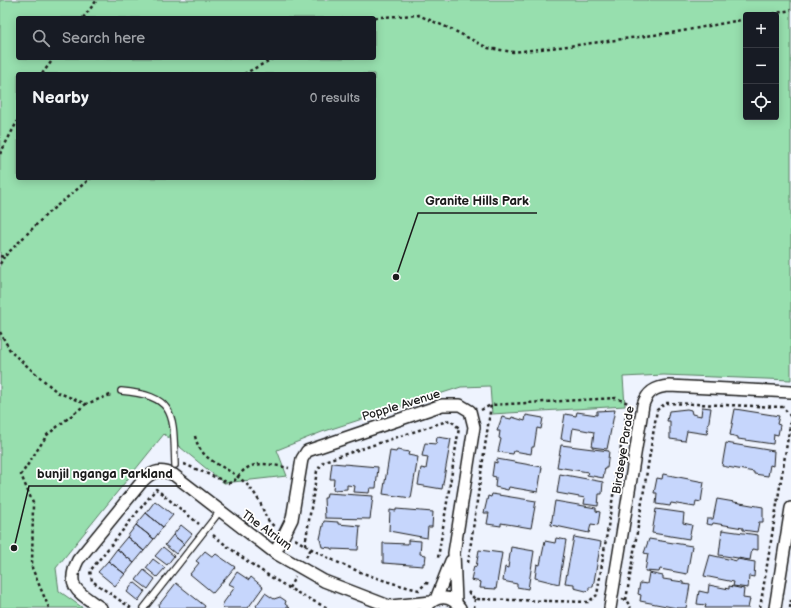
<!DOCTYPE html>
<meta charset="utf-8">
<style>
:root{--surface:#171b24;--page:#242831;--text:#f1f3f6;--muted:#9ea1a6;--line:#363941}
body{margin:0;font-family:"Balsamiq Sans",sans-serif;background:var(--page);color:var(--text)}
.controls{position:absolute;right:12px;top:12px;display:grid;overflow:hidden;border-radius:4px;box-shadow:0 2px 10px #0003}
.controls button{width:36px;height:36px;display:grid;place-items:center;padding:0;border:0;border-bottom:1px solid var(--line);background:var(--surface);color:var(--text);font:20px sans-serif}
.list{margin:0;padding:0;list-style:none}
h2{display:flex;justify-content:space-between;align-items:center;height:52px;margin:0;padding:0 16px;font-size:17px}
h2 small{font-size:13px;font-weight:400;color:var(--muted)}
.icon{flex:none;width:22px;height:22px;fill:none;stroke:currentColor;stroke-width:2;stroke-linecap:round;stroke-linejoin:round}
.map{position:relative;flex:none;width:791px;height:608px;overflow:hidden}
.search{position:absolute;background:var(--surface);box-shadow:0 2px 10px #0003;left:16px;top:16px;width:360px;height:44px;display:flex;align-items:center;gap:10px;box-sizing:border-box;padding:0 14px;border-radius:4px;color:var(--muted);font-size:15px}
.panel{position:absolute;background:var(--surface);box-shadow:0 2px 10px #0003;left:16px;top:72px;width:360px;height:108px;border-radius:4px}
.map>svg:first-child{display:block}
.green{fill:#97dfae;stroke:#5a7e65;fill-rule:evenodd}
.building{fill:#c6d6fc;stroke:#1c1c1c}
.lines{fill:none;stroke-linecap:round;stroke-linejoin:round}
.service-casing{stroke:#1c1c1c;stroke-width:8}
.minor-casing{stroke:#1c1c1c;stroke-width:14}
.path{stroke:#1c1c1c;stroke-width:2.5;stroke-dasharray:3 3;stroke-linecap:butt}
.service{stroke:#fff;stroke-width:5.5}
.minor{stroke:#fff;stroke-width:11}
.labels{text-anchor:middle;stroke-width:3.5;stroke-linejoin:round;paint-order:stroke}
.street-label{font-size:12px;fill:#1c1c1c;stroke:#fff}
.leader{fill:none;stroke:#1c1c1c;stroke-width:1.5}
.callout-dot{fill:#1c1c1c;stroke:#fff;stroke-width:1.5}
.callout-label{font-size:13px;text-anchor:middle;font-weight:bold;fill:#1c1c1c;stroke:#fff;stroke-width:3.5;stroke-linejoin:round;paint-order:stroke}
</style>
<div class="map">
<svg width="791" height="608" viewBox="0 0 791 608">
<rect width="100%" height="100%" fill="#eef3fe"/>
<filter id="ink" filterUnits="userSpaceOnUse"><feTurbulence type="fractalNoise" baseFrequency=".025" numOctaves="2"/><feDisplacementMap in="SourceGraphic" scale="8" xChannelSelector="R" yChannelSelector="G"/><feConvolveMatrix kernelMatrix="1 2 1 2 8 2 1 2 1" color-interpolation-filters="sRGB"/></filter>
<g filter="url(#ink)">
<path class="green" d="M0,0H791V380L664,375L623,377L625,406L492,414L490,386L461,387L322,432L277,450L287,476L224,483L164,434L56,568L59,591L83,608H0ZM746,15H776V117H746ZM18,18H374V58H18ZM18,74H374V178H18Z"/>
<path class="building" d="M702,407L711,408L707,434L687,431L685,441L670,439V421H667L669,411L687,409L691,410L692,414L701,416Z
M735,409L779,416L777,424L780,425L778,435L774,434L773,444L738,439V437L730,435Z
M615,410L607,449L592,447L594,432L573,428L571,441L561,439L565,414L576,416L577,412L597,415V411Z
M526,415L543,418L541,429L537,428L534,447H532L531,454L514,451L513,454L498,452L501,439L499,438L500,431H497L502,417L511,419L512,417L525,421Z
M437,437L451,439L442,489L418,485L421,468L426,469L428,457L422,456L425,443L436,444Z
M726,443L774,451L773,466L770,465L768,476L754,474V472L722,466Z
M561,445L609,451L607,468H605L603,478L587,475L588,472L557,467Z
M397,450L409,452L408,455L418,457L411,498L383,494L390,451L396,452Z
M497,459L542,467L538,492L509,487L508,490L495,487L496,477L492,476L494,462L497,463Z
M332,463L378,467L376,488H370L369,493L354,492L355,486L347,485V489L333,490L334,479H330Z
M560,474L603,482L602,494H599L598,506L584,504L585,498L557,493Z
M663,474L704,482L701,502L696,501L695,507L671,503L670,506L656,504L657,493H654L657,478L662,479Z
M327,493L373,496L370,519L325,518L324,498H326Z
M492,494L536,501L531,528L501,523V526L487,524L489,513H484L488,496L491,497Z
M717,499L763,507V522H759L757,532L743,530V528L713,523L712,525L706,524L707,519H713Z
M155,501L173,515L163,527L146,513Z
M555,501L596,508V511L600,512L598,525L591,524L589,533L551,525Z
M396,509L433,512L432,527H428L427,538L389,531L390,510L396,511Z
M656,509L684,513L683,523L692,525L689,539L652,533Z
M146,513L163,527L154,539L136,525Z
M324,521L338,522V524L360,526L358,550L331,549V548L322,547L320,539Z
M136,525L154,539L144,551L127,537Z
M181,525L192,534L184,544L173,535Z
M722,530L758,535V550L752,549L750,560L719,555Z
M173,535L184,544L176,554L165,545Z
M127,537L144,551L134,563L117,549Z
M574,537L601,542L593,587H589V590L586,591L574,588V584L565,583Z
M556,538L566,540L559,584L535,578L537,564L540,565L545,541L555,543Z
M649,539L692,546L687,574L660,569L659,572L645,571L648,554L644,553Z
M408,540L421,541L420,554L426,555L425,563H423V566L383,563V543L408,544Z
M163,547L174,556L167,565L155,556Z
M511,547L534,551L528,589L517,587V584L503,581L505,567L508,568Z
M117,549L134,563L125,574L108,561Z
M479,550L502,553L496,589L480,588L481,582L471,580L474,566L476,567Z
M205,551L213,557L216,554L235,567L213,593L190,574L199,563L196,561Z
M710,555L737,561V559L755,562L754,577L749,576L748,588L733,586L734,582L704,576Z
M153,559L165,568L157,577L146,568Z
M108,561L125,574L115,586L98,572Z
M144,570L155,579L148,589L136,580Z
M237,572L249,580L251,577L263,587L248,608H224L222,606L224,602L235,587L229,584Z
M649,573L663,576V579L683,582V584L690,585L686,608H677L640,601L641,595L638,594L640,583L647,584Z
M134,582L145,591L138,601L127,592Z
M176,583L205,606L204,608H160L158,606Z
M709,585L729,589V586L744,589L743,598L750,599L748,608H705L706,605L697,604L699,591L708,593Z
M265,593L274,599L280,597L286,601L285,604L290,608H258L256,606Z"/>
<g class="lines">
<g class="service-casing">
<path id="service" d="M121,391C178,396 173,416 175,465
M144,608L220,511"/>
</g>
<g class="minor-casing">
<path id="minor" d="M275,553L292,519L302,459L307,451L442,405H460L470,411L474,427L454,553L456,602
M436,599L451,561
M391,606L431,602
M101,608C80,593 64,588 78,560L140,484C150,472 159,468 174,475L275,553L324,581L394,608
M426,608C435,595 451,594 460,608
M610,608L643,405C647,392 655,387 669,386L791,392
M775,608L791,508"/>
</g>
<path class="path" d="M767,15L791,10
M83,18L97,0
M363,18L418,15L451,29L488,48L513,52L577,45L677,32L746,19
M42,74L54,58
M244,74L274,58
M0,154L18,120
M0,256L4,257L48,213L91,178
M0,264L4,257
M0,332L11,352L57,392L86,404L113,394
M481,410L491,405
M195,436C201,463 224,464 242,480C248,485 254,492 258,499C265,510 263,518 275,527
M184,464L229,483C235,482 237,477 241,473C254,459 273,465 289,468
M213,535C249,564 286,589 328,608
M295,539C333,563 375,580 419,590L426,583L430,584
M305,545L317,471L324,461L450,420L459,428L438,558
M306,557L311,549
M468,563L491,405L616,398L628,403L597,595
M289,588L295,577
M468,592L475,599L588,602L597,595
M622,599L626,600L631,608
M626,600L657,410L666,403L783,407L791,417
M49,608L32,568L33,503L21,475L47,435L86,404
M131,608L92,581L90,571L156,489L199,524
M474,608L475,599
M760,608L791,419
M790,608L791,600"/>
<use href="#service" class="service"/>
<use href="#minor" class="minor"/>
</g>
</g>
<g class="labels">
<g class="street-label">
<text transform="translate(401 405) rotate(-17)" y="4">Popple Avenue</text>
<text transform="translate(623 450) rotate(-81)" y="4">Birdseye Parade</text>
<text transform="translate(267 530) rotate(36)" y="4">The Atrium</text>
</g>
</g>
<path class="leader" d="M396 277L418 213H537M14 548L29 486H181"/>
<g class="callout-dot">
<circle cx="396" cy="277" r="4"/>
<circle cx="14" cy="548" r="4"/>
</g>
<g class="callout-label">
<text x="477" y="205">Granite Hills Park</text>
<text x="105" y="478">bunjil nganga Parkland</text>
</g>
</svg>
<div class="controls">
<button>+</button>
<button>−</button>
<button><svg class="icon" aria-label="locate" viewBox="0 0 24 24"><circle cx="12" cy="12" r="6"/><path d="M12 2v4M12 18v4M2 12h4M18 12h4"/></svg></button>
</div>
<div class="search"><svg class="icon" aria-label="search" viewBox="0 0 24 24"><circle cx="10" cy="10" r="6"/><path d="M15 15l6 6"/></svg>Search here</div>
<section class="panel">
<h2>Nearby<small>0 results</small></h2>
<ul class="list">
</ul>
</section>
</div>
